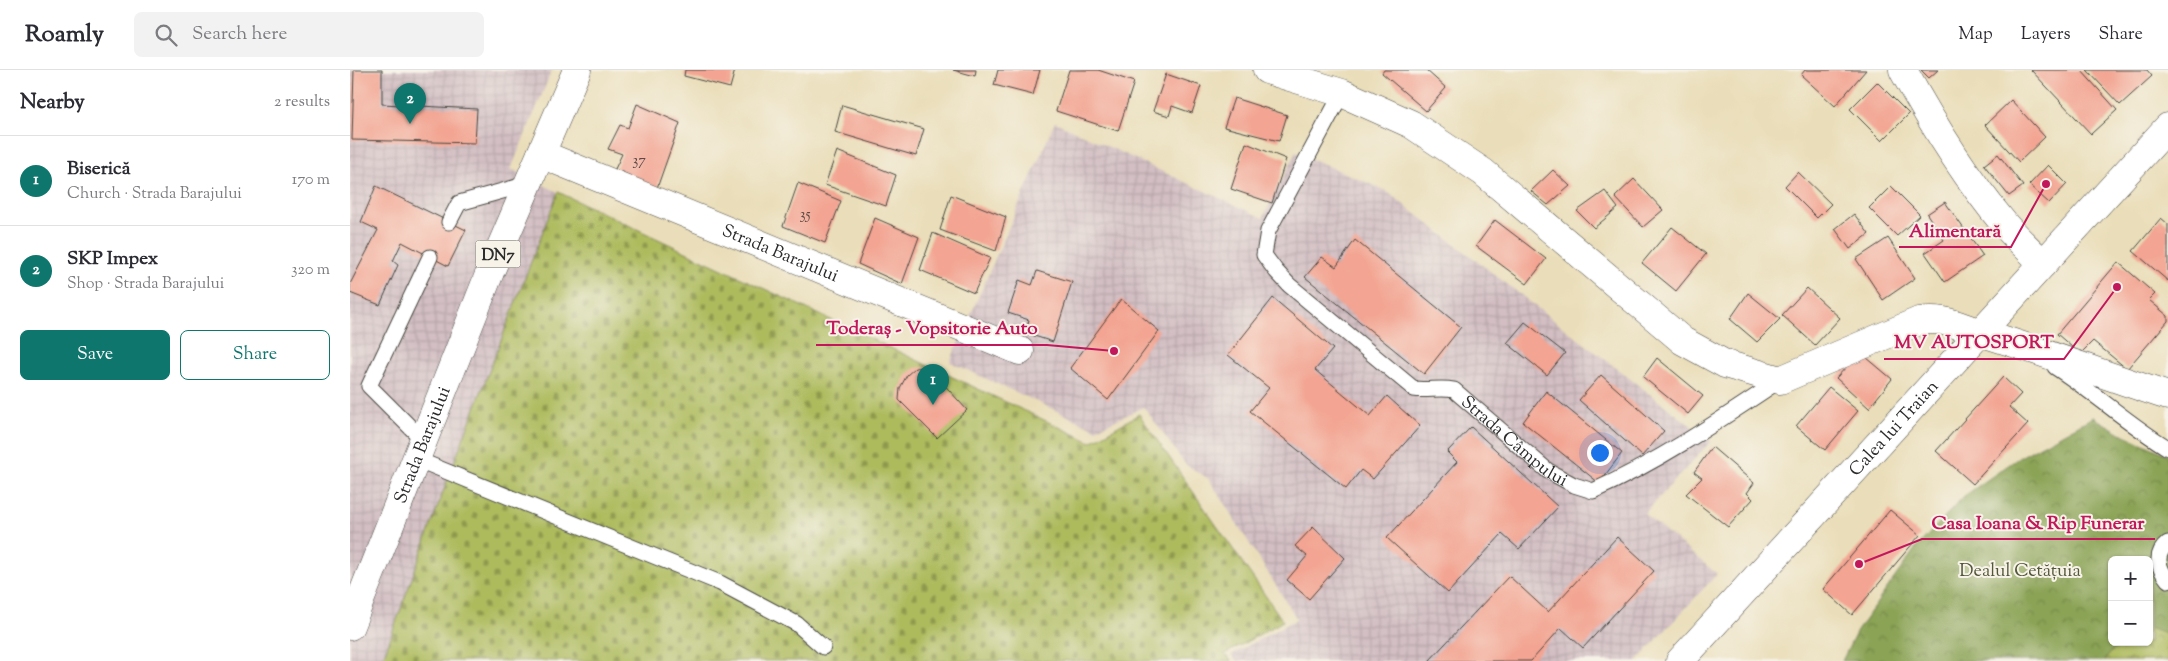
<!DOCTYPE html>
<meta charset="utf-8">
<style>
:root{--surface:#fff;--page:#f2f2f3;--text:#2b2b33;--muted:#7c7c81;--line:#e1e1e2;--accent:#0f766e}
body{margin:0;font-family:"Sorts Mill Goudy",serif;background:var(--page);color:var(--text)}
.controls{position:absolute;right:15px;bottom:15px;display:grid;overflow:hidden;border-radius:8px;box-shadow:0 1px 4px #0004}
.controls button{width:45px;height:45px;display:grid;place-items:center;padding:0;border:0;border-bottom:1px solid var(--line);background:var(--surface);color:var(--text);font:25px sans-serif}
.you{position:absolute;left:1249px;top:382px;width:18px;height:18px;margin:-12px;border:4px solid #fff;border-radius:50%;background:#1a73e8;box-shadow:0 0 0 8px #1a73e833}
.badge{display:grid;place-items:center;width:32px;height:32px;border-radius:50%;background:var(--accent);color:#fff;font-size:16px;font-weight:700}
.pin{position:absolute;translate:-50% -41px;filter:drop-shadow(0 1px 2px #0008)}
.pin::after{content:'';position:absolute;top:26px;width:18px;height:15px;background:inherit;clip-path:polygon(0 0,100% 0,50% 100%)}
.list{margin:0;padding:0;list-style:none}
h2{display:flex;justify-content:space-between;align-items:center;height:65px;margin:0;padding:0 20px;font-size:21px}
h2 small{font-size:16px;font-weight:400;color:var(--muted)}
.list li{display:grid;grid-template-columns:32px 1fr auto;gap:15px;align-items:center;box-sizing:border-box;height:90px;padding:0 20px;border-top:1px solid var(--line)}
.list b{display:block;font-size:19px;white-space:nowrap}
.list p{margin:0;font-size:16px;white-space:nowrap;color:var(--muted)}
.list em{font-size:16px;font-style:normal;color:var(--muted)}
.actions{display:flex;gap:10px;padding:15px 20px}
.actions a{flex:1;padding:11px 0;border:1px solid var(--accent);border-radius:8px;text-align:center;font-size:18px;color:var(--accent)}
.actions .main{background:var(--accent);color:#fff}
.icon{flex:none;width:28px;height:28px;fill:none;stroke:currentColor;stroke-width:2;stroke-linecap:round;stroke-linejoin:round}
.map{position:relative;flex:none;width:1818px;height:591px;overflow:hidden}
header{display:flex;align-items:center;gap:30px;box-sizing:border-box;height:70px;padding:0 25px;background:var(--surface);border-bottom:1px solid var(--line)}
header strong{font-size:24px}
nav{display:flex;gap:28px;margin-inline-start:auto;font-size:18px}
.search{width:350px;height:45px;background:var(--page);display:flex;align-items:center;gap:12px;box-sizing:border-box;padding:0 18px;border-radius:8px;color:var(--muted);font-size:19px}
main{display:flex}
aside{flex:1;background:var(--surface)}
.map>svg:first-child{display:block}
.industrial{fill:url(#industrial-grid)}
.forest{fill:url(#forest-crowns);stroke:#5a6740}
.cemetery{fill:url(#cemetery-stones);stroke:#6c7344}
.park{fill:url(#park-crowns);stroke:#6c7344}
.building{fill:#f3a492}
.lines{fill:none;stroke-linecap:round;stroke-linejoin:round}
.lane-casing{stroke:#484640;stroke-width:17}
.street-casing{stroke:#484640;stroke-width:29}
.primary-casing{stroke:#484640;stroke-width:29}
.highway-casing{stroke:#484640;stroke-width:29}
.lane{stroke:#fff;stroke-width:15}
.street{stroke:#fff;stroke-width:28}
.primary{stroke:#fff;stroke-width:28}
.highway{stroke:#fff;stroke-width:28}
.labels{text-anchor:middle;stroke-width:4;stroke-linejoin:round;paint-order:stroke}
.number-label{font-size:15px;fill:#5d4945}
.shield{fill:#f7f3e8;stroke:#686764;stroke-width:1}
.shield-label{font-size:16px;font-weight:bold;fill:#2b2b2b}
.street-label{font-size:18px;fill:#2b2b2b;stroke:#f7f3e8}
.park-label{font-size:18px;fill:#52563a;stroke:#f7f3e8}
.leader{fill:none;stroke:#c2185b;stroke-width:2}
.callout-dot{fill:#c2185b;stroke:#f7f3e8;stroke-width:2}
.callout-label{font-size:19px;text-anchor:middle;font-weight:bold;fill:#c2185b;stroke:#f7f3e8;stroke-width:4;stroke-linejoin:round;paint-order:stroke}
</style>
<header>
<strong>Roamly</strong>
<div class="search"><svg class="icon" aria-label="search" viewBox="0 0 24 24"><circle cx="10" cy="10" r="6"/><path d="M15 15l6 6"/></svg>Search here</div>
<nav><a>Map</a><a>Layers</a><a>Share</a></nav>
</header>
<main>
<aside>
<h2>Nearby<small>2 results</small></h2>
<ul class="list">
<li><span class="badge">1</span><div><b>Biserică</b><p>Church · Strada Barajului</p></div><em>170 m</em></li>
<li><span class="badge">2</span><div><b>SKP Impex</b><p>Shop · Strada Barajului</p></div><em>320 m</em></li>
</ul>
<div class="actions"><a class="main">Save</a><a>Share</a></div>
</aside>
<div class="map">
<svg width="1818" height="591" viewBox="0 0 1818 591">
<defs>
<pattern id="industrial-grid" width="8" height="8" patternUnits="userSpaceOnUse" patternTransform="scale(1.25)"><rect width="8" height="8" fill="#d2bec3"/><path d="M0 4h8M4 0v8" fill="none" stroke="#b4a3a8"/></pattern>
<pattern id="forest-crowns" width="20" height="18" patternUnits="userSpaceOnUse" patternTransform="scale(1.25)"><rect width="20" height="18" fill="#8aa354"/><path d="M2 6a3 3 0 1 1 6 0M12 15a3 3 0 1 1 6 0" fill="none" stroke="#718546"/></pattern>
<pattern id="cemetery-stones" width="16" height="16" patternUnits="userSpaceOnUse" patternTransform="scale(1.25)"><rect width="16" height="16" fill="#aebb5d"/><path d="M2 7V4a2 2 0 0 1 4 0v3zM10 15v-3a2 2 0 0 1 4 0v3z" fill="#8e984d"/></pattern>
<pattern id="park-crowns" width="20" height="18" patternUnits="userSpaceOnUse" patternTransform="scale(1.25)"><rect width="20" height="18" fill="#aebb5d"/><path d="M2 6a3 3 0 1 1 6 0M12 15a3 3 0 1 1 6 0" fill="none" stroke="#8e984d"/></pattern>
</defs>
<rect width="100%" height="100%" fill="#f7f3e8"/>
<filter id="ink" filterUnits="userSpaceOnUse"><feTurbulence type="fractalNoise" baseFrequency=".02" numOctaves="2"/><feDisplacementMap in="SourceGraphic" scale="10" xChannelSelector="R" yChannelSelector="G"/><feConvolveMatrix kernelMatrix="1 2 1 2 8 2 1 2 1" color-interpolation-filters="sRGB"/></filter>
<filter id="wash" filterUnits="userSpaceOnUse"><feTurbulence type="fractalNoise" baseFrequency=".0096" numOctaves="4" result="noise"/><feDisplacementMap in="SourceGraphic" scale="20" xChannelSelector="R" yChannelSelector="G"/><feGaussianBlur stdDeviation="1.12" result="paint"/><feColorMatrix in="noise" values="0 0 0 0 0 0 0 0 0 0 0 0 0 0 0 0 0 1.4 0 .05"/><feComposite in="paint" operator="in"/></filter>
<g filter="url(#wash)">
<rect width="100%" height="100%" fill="#eadeba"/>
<path class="industrial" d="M0,0H202L161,99L208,122L36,591H0Z
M705,52L913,148L946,82L1036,121L1361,371L1294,444L1367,504L1287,591H887L881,585L947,549L859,409L835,394L794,337L746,359L600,292Z"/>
<path class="forest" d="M1743,347L1774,365L1818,385V564L1799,557V490H1762V572H1770L1754,591H1492L1507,561L1565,479L1614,426L1670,387Z"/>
<path class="cemetery" d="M208,122L741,372L789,344L933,551L875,584L881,591H32L100,403Z"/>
<path class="park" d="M1799,557L1818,564V591H1754L1770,572H1799Z"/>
<g id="blocks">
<path class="building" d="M4,0H32V34L127,39L125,73L2,70Z
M335,0H385L380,18L334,6Z
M603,0H626L625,6Z
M648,0H690L683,25L644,15Z
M719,0H748L784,12L768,61L706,41Z
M1034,0H1076L1096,18L1076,41L1032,3Z
M1455,0H1516L1485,36L1451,5Z
M1571,0H1588L1579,8Z
M1681,0H1731L1767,40L1741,64Z
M1737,0H1797L1802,6L1770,35Z
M816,4L851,16L842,43L822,36L819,46L803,41Z
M1527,12L1559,44L1532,71L1500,39Z
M884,28L937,45L929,71L874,57Z
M1661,30L1695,67L1669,92L1635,55Z
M287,34L330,53L307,118L265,99L272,84L258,79L270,55L278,58Z
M492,35L574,59L566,86L485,62Z
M896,73L936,89L922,133L881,119Z
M487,81L546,105L536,136L475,115Z
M1648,84L1673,116L1659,126L1634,95Z
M1698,95L1717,114L1699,133L1679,115Z
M1203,100L1220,116L1198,135L1181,121Z
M1448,102L1481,134L1467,148L1435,116Z
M1284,109L1313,140L1293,157L1265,127Z
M448,113L491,131L475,173L433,156Z
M26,116L116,160L98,196L52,172L43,191L48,195L30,235L0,223V214L28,160L11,152Z
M1541,116L1570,145L1547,166L1519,138Z
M1255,121L1268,138L1244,158L1227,141Z
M601,125L656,147L646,181L590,160Z
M1595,132L1633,186L1595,212L1575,183L1594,170L1577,144Z
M1504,144L1519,164L1500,179L1485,159Z
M525,148L569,167L552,214L508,194Z
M1811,148L1818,154V211L1783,181Z
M1145,150L1196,189L1177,214L1126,176Z
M1322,157L1356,184L1326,221L1292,193Z
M583,163L640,188L624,223L570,200Z
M1538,168L1565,208L1533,230L1506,189Z
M1005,170L1111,257L1074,304L955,207L972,187L986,197Z
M1768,192L1805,224L1799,230L1818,246V251L1777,299L1743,271L1730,284L1707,264Z
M687,201L722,212L703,272L675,263L679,250L658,243L669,210L682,215Z
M1457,218L1490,248L1465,275L1432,245Z
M1398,223L1430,249L1407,272L1380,249Z
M923,228L983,279L965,300L1020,346L1037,326L1070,356L1023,409L1011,400L996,419L900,341L919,318L878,285Z
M771,229L809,261L758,330L720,298Z
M1175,252L1215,283L1197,305L1157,273Z
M1510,282L1542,309L1519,338L1486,308Z
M1307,288L1353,326L1338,344L1293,307Z
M574,297L581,300L617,340L587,368L549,330L550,318L557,305L565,298Z
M1251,305L1314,361L1292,386L1229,330Z
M1653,307L1671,324L1659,337L1678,354L1623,414L1586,381Z
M1479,317L1508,341L1475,380L1446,356Z
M1196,321L1272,383L1249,413L1173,352Z
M1121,357L1208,437L1169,479L1152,464L1098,523L1037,468L1107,392L1097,382Z
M1362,377L1404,413L1397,423L1403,429L1378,457L1336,424L1352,408L1344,402Z
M1540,440L1570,465L1502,545L1473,519Z
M963,457L995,488L959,529L937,510L957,486L945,476Z
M1267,467L1304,501L1233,578L1211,558L1181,591H1079L1159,506L1198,542Z"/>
</g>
</g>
<g filter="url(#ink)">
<use href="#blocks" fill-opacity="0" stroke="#484640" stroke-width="1"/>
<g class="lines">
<g class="lane-casing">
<g id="lane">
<path id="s1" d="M992,23L918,161L914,185L926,201L939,215L1064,319C1077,321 1090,317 1104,320L1198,401L1224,415L1243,421C1310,391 1370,350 1430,310"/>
<path d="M99,152L109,133L178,114"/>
<path d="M1705,297C1744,322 1778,354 1818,378"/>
<path d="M73,370L19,316L80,187"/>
<path d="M66,389L370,513L447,554L473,577"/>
<path d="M1818,473C1804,484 1808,498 1818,510"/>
</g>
</g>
<g class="street-casing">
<g id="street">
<path d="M917,0L992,23L1061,54L1133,102L1333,271L1375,294L1430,310L1569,251C1596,247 1607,256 1632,263C1695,282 1756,306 1818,326"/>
<path d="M1553,0C1583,55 1616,108 1656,156C1667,169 1681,181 1693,194"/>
<path id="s2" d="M191,84L670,281"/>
</g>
</g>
<g class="primary-casing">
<g id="primary">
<path id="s3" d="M1330,591L1818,57"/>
</g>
</g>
<g class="highway-casing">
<g id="highway">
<path id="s4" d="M0,556L140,202L227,0"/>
</g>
</g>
<use href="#lane" class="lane"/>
<use href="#street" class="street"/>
<use href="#primary" class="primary"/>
<use href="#highway" class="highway"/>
</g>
</g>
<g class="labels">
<g class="number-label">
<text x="289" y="95">37</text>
<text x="455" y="149">35</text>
</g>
<rect class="shield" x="125.5" y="170.5" width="45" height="27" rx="4"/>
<g class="shield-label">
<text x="148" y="190">DN7</text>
</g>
<g class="street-label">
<text dy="6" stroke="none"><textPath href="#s2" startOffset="259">Strada Barajului</textPath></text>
<text dy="6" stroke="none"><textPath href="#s3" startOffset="316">Calea lui Traian</textPath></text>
<text dy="6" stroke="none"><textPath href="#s1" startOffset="502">Strada Câmpului</textPath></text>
<text dy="6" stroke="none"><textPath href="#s4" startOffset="195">Strada Barajului</textPath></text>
</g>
<g class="park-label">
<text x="1670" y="506">Dealul Cetățuia</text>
</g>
</g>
<path class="leader" d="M1696 114L1661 177H1549M764 281L697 275H466M1767 217L1714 289H1534M1509 494L1572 469H1805"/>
<g class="callout-dot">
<circle cx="1696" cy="114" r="5"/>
<circle cx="764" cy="281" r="5"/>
<circle cx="1767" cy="217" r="5"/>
<circle cx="1509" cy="494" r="5"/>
</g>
<g class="callout-label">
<text x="1605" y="167">Alimentară</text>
<text x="582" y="264">Toderaș - Vopsitorie Auto</text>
<text x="1624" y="278">MV AUTOSPORT</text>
<text x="1688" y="459">Casa Ioana &amp; Rip Funerar</text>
</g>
</svg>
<div class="controls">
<button>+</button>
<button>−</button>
</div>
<div class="you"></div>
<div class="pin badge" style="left:583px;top:335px">1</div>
<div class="pin badge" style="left:60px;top:54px">2</div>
</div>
</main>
